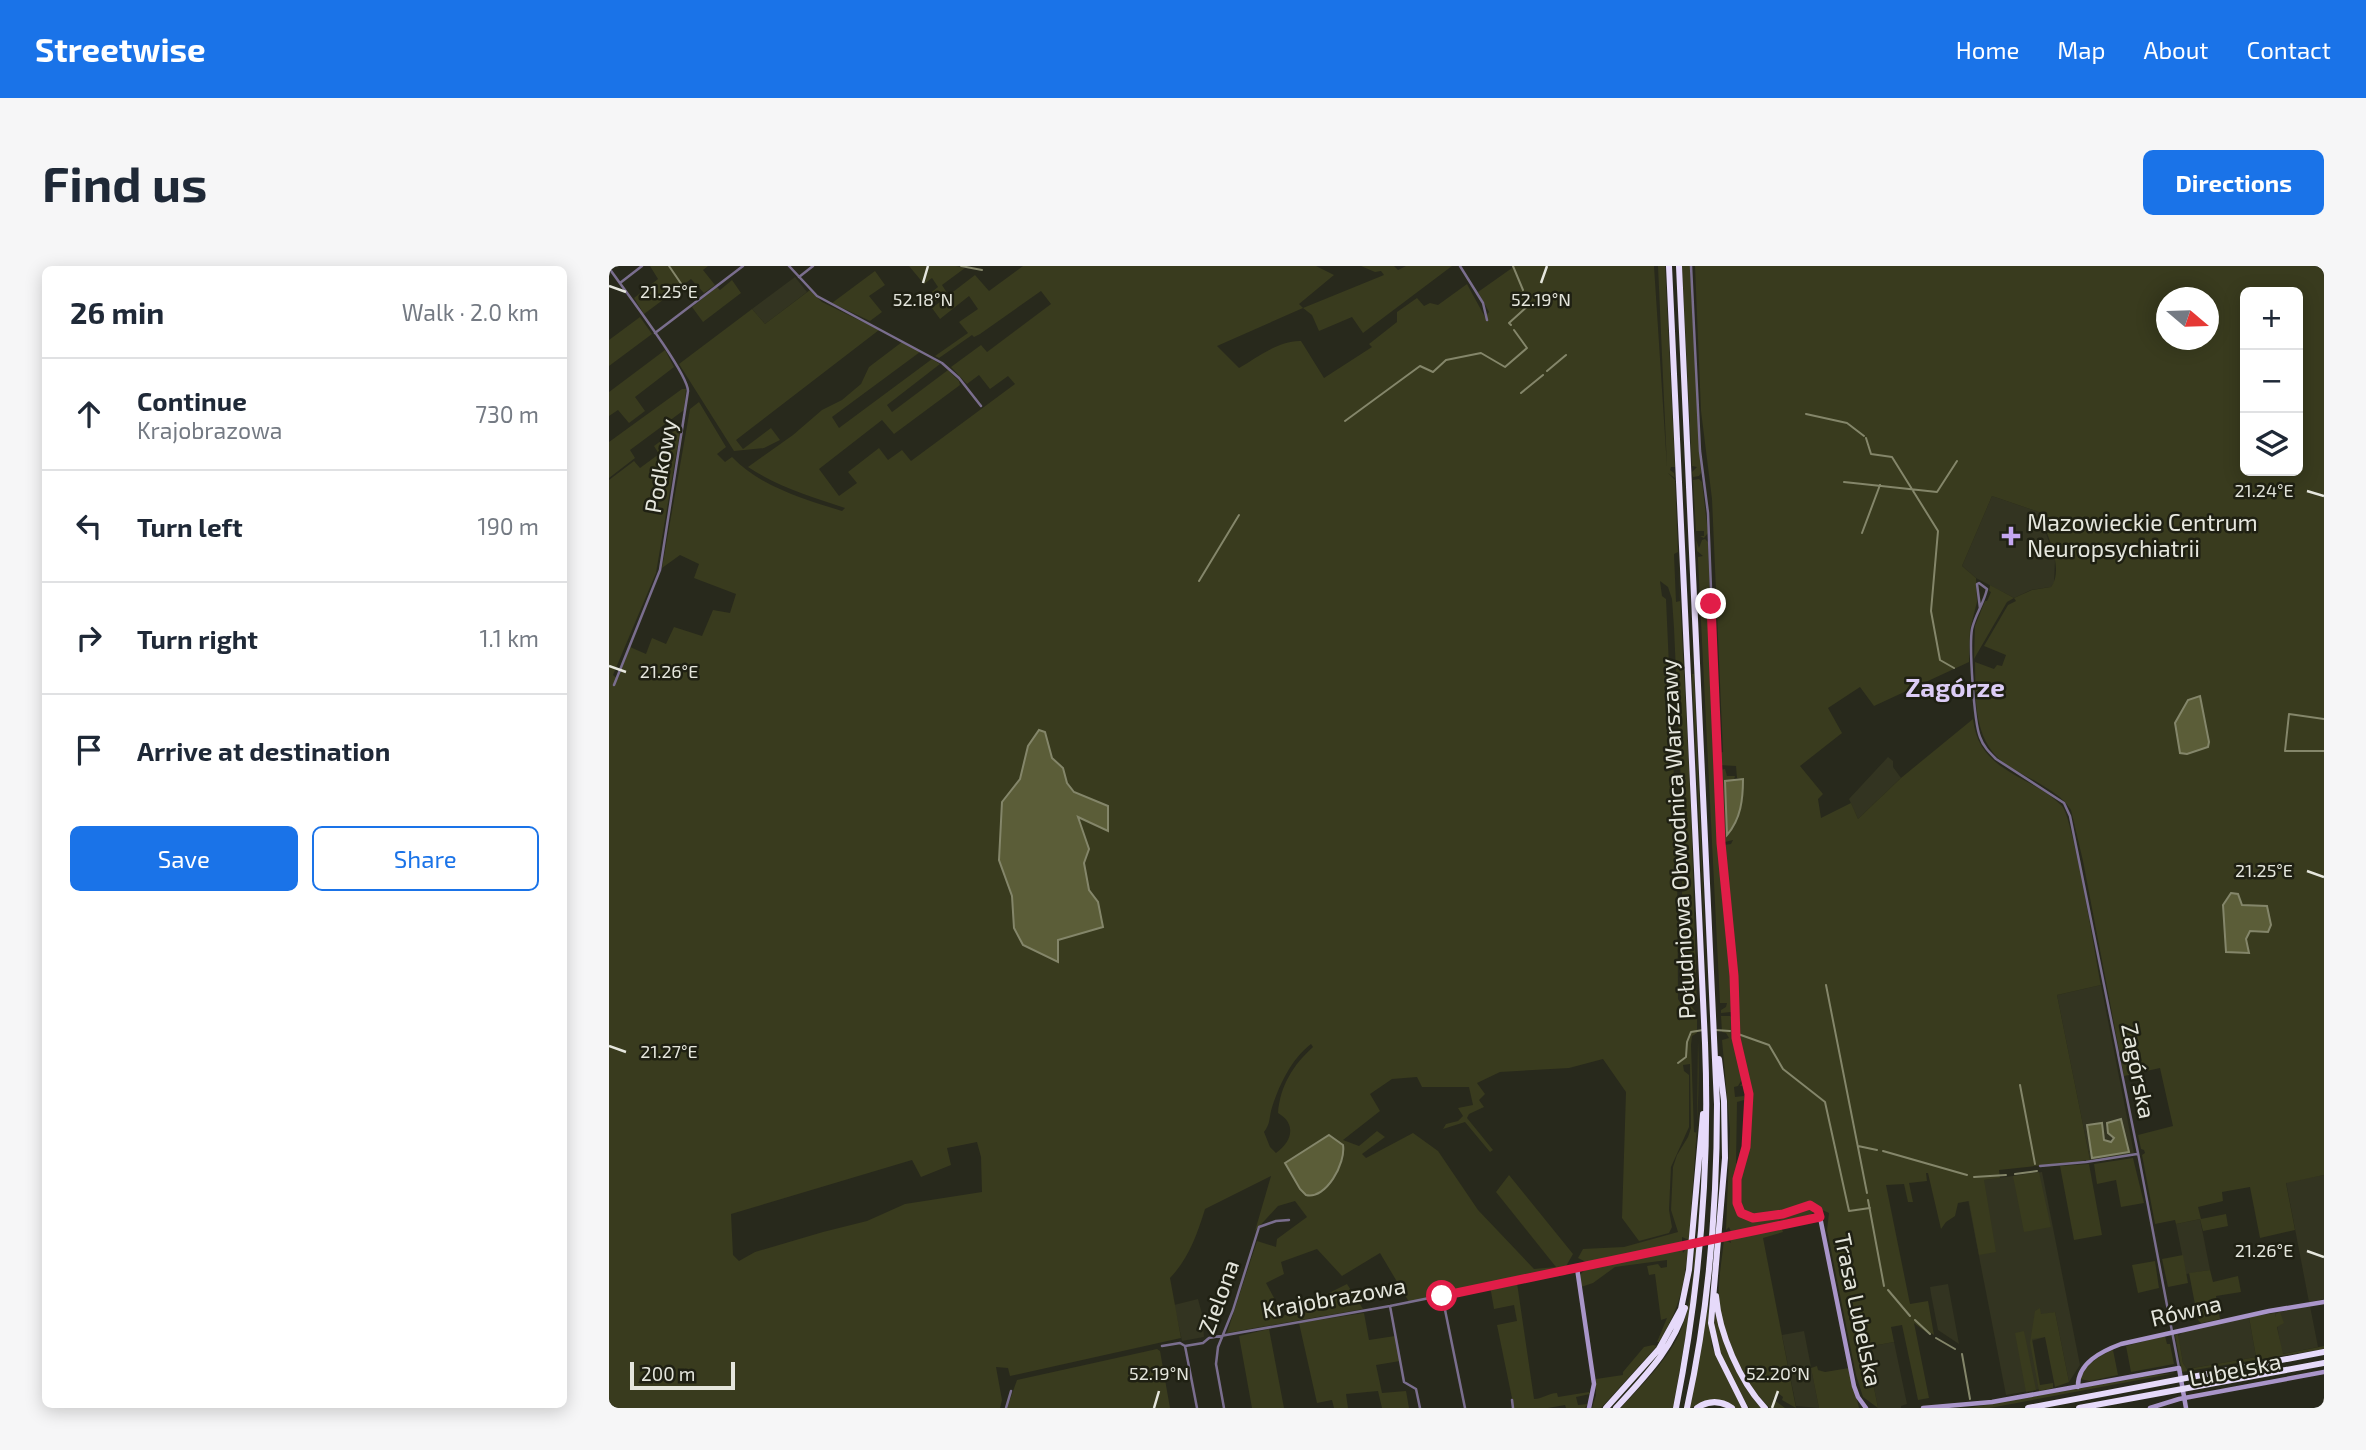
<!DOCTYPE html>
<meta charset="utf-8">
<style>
:root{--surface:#fff;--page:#f6f6f7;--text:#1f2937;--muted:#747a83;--line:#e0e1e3;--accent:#1a73e8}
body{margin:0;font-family:"Exo 2",sans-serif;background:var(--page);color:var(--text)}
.controls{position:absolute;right:21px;top:21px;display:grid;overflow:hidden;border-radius:10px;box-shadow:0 4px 18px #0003}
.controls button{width:63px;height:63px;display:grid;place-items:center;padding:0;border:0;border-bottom:2px solid var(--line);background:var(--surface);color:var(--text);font:35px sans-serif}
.compass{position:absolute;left:1547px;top:21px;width:63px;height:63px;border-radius:50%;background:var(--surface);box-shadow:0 4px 18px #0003;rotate:109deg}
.scale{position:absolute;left:21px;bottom:18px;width:105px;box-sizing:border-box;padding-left:7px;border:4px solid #e5e6dd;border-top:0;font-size:19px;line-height:24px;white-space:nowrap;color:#e5e6dd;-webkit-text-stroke:5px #1f2013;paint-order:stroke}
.stop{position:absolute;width:21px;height:21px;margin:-16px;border:5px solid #e11d48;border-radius:50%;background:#fff}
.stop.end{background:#e11d48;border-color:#fff;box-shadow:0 2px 7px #0008}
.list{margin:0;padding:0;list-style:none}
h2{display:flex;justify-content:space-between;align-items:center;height:91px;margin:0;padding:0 28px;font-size:30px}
h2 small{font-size:23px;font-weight:400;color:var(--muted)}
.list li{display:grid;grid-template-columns:46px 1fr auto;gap:21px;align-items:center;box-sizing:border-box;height:112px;padding:0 28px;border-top:2px solid var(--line)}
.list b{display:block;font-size:26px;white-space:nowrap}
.list p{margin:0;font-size:23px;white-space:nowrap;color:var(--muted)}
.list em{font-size:23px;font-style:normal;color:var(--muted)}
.actions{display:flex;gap:14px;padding:21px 28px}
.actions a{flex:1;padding:16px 0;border:2px solid var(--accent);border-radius:10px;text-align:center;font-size:24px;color:var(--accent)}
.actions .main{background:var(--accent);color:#fff}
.icon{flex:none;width:38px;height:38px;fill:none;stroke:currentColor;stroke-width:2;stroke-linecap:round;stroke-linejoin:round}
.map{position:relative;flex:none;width:1715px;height:1142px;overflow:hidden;border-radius:10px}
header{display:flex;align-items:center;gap:42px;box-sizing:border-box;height:98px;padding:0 35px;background:var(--accent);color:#fff}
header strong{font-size:33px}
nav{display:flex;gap:38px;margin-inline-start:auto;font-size:24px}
.intro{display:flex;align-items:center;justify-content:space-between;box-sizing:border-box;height:168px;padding:0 42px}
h1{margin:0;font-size:49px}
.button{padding:18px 32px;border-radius:10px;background:var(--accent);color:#fff;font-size:24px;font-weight:700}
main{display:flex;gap:42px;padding:0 42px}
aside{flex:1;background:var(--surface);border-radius:10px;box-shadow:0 4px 18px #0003}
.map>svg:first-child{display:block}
.built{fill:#333421}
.green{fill:#393b1e;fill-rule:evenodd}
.water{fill:#5b5d38;stroke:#84866a;stroke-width:2}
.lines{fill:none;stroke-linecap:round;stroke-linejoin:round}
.stream{stroke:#84866a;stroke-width:2}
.street{stroke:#7a6e8e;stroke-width:2.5}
.secondary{stroke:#a995c9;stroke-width:4.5}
.highway{stroke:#e6dafa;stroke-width:6}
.route{stroke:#e11d48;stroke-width:9}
.ticks{fill:none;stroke:#e5e6dd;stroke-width:2.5}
.poi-dot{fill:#c5a7f1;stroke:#1f2013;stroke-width:2.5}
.labels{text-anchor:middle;stroke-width:5;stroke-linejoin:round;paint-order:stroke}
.street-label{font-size:23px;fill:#e5e6dd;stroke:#1f2013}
.poi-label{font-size:23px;fill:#e5e6dd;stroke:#1f2013;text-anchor:start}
.quarter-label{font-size:26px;font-weight:bold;fill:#dcccf6;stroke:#1f2013}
.ticks-label{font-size:18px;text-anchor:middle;fill:#e5e6dd;stroke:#1f2013;stroke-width:5;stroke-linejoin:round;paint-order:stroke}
</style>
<header>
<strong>Streetwise</strong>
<nav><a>Home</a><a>Map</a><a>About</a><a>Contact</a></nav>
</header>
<div class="intro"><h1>Find us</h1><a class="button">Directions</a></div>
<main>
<aside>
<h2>26 min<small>Walk · 2.0 km</small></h2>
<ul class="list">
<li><svg class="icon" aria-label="ahead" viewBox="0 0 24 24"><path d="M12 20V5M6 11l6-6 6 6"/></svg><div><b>Continue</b><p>Krajobrazowa</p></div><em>730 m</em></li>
<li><svg class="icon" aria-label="left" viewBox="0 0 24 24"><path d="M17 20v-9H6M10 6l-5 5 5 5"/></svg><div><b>Turn left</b></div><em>190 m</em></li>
<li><svg class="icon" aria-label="right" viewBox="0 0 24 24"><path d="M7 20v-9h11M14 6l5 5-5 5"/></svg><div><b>Turn right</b></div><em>1.1 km</em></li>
<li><svg class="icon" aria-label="arrive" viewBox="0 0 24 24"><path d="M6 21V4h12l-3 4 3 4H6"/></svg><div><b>Arrive at destination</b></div></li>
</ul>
<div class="actions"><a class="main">Save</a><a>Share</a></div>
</aside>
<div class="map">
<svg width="1715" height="1142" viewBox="0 0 1715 1142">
<rect width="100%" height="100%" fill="#28291c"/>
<path class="built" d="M186,11L198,26L156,58L143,43Z
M1383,230L1430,246L1446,294L1445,317L1442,321L1422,324L1405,332L1367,312L1353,300Z
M1279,491L1284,495V501L1292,512L1249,553L1240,533Z
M1492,719L1525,887L1481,894L1448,729Z
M1433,906L1471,1099L1460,1116L1446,1046L1432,1049L1436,1071L1422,1075L1431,1123L1397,1129L1355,913L1375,914Z
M1715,909V1033L1700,1036L1677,916Z
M1591,953L1601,1004L1577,1008L1567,958Z
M1339,1018L1350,1078L1329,1064L1322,1028L1321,1021Z
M589,1033L593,1048L595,1071L573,1075L565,1039Z
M1701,1040L1709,1081L1673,1088L1666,1047Z
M1640,1051L1647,1091L1578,1103L1574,1097L1569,1070L1576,1064Z
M1195,1065L1210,1142L1187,1140L1173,1069Z
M1285,1076L1298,1138L1292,1140V1142H1269L1257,1081Z"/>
<path class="green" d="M41,0H99L94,4L106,19L95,27L82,13L35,48L25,32L49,13Z
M300,0H347L356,2L333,19L338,27L320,40L314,33L329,21L323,12L315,18Z
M414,0H707L725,9L690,38L694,42L775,9L772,5L766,6L752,0H785L789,4L797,0H843L754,67L743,51L710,65L703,49L694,42L608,80L630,102C648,92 670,74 692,75L715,112L763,81L760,78L788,56V46L808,32L815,40L821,37L829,39L858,18L876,51L880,46L869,26L903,2V0H1045L1058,201L1049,0H1056L1066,201H1062L1061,204L1065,207L1066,212L1059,207L1066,214L1069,286L1065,288L1067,336L1071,335L1069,292L1082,543L1088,738L1081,739L1088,747L1078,740L1074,723L1072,518L1065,362L1063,333L1059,321L1051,315L1053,330L1057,333L1068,580L1069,733L1078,748L1088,751V767L1083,770L1082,779L1085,866L1088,867L1089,774C1092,842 1084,907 1080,974L1073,971V976L977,996L969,992L974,983L1015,981L1069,966L1062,944L1064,901L1068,889L1079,871L1082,862L1081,798L1074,799L1075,805L1080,809V861L1062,901L1060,944L1063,961L1060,967L1030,975L1013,952L1017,826L994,793L960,802L891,806L868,817L876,828L870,834L875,841L860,848L858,852L884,884L881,886L856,856L834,863L837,858L849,855L854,850L849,842L864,839L860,821H813L808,811L783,813L761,828L771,845L734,874L750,880L768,865L776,871L753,888L757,892L804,867L829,885L869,944L925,1003L947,1001L887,926L900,909L964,988L956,1002L957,1009L908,1017L925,1133C934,1133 939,1127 948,1127L949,1131L980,1126L981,1128L967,1131L969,1139L979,1138L976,1142H957L956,1139L939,1142H905L888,1059L908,1055L905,1039L885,1043L881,1020L800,1036L771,987L733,1010L708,983L672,996L675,1008L657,1017L670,1041L672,1051L738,1018L754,1043L618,1067L648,975L667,981L668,973L698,951L686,935L669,940L646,965L662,910L596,943C588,969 580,992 561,1012L572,1072L401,1110L399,1102L387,1101L393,1134L391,1142H0V214L25,195L31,202L50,188L45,180L72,160L47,307L4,409L9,413L21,381L37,388L43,372L57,378L65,361L93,370L104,344L121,347L127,328L85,312L90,298L71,289L53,302L81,143L90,136L117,181L108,188L116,196L123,191C152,221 195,233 233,245L236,242C203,231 169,221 139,201L184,169L213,144L233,134L252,118L260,101L293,76L311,86L223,151L230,162L323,93L331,98L278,139L283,146L339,104L350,115L351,119L285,168L273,154L210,203L230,230L248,217L239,206L270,182L279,194L293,184L302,195L406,118L399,110L381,123L370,109L358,118L342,101L372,79L378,86L442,38L432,25L371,68L365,71L363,69L330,92L326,90L359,67L350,56L369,43L360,30L331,53L323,42L366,9L380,25ZM702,778L704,781C684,799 671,820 669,847C688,858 683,876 667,887L661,881L655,866C661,858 660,854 662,845C669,821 682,793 702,778ZM368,876L372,891L373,926L296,938L258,955L214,966L146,986L130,995L124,989L122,948L303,894L312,911L342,899L338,882Z
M1073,0H1081L1092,207L1090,210L1084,211L1083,206L1088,201L1083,200Z
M1086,0H1715V909L1677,917L1686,964L1651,972L1641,921L1613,926L1614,935L1589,941L1592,953L1617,948L1619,960L1594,965L1591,953L1567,958L1566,954L1546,958L1533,889L1536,887L1535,884L1532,883L1529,869L1564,860L1551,802L1515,810L1474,595L1462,544C1454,531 1441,524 1428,516C1417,510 1405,504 1395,497C1363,473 1367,431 1366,396L1385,403L1388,399L1393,400L1397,389L1375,380L1399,339L1407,335L1405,332L1398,336L1365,393L1366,360L1376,335H1378L1382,326L1380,325L1381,319L1405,332L1423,324L1442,321C1456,302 1437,267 1430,246L1383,230L1353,300L1367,312L1368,336L1361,363L1360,396L1265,440L1251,421L1219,442L1233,467L1191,500L1214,528L1209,533L1212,552L1242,537L1249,553L1292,512L1364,453C1370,507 1421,508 1453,540C1464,551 1487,693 1492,719L1448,729L1481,894L1390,904L1391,912L1375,914L1387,986L1370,989L1360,935L1349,937L1346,950L1337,956L1332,963L1319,907H1317L1318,915L1300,917L1304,936H1299L1295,918L1277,919L1301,1038L1319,1035L1325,1069L1322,1067L1321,1069L1305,1057L1320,1132L1309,1134L1293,1059L1282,1061L1285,1076L1257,1081L1269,1142L1254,1131L1247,1109L1218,964L1220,947L1200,938L1177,946L1151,950L1136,948L1130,939V917L1139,876L1142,826L1129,779L1126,701L1114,581L1115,579L1122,578L1124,574L1116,576L1114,574L1111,504L1116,503L1118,510H1126L1125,514L1116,515L1119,568L1134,531V514L1128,512L1127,500L1110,499V487L1114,486L1103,233L1092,145ZM1636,26H1689V205H1636ZM1558,32H1600V74H1558Z
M266,5L276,19L260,30L273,46L261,55L223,37Z
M123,14L132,27L94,56L83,41L108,21L111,24Z
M201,24L213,36L270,64L127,174L134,183L162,162L171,174L155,182L125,185L70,98L143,43L156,58Z
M31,51L43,68L0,100V74Z
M56,84L65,101L26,131L36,145L20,157L9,144L0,150V126Z
M73,123H77L75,144L21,184L26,192L0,212V176Z
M1090,213L1093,216L1099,267L1095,272L1091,270H1095V265H1087L1084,214Z
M1096,273L1099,276L1108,532L1122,690L1123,743L1122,746L1112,747V744L1117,741L1118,737H1111L1089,295V291L1094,290L1088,285L1087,274L1090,282L1093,274Z
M1083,408H1085L1099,741Z
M1112,750H1121L1124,753L1126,780L1135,810L1129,820L1125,821L1126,831L1135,830V834L1128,836L1127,899C1137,877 1137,845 1136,820H1131L1133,817L1137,818C1139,836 1138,854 1136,873C1134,891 1115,938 1133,951C1153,964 1191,936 1207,944L1200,950L1122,966L1120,961L1117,964L1121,864L1113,774L1120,772L1117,767L1113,766Z
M1524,892L1535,937L1512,941L1507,914L1488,918L1485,898Z
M1480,898L1493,969L1465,974L1451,900Z
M1430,906L1442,961L1415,966L1404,910Z
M1172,961L1174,966L1154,972L1187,1142L1173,1134L1174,1131L1169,1127L1164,1133L1176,1142H1161C1138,1121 1117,1076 1111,1045C1107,1022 1113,996 1115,973L1122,977L1121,972Z
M1086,979H1088L1078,1062L1064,1142H1012C1035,1116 1065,1089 1075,1055C1083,1031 1084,1004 1086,979Z
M1078,981H1079C1075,1021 1071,1041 1050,1076H1048L1058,1052L1052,1054L1046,1008L1040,1009L1038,1000L1049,998L1052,1002L1058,1001V994L1006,1001L984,1017L972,1021L971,1009L978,1001L1073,982L1074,987Z
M1574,989L1579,1017L1559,1021L1553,993Z
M1546,995L1550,1022L1529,1027L1523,999Z
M1601,1004L1604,1016L1629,1010L1632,1026L1607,1030L1611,1053L1592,1057L1589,1054L1580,1007Z
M1099,1037L1103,1081L1134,1142H1126L1120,1137L1089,1139L1081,1142Z
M1431,1042L1432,1048L1446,1046L1460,1116L1446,1121L1436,1071L1423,1073L1431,1119L1444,1117V1122L1430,1125L1421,1077L1426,1045Z
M1671,1046L1675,1057L1668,1061L1674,1088L1715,1080V1083L1573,1106L1566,1069L1569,1068L1574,1097L1578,1103L1647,1091L1640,1051L1666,1047L1667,1051V1048Z
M755,1047L760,1074L786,1070L791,1095L767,1099L773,1127L797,1125L800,1142H773L769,1125L737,1128L739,1142H725L723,1134L708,1137L690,1057Z
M1107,1048C1119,1081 1128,1116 1152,1142H1140C1126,1116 1098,1078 1107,1048Z
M660,1063L675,1142H643L630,1070Z
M1415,1065L1427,1124L1417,1126L1406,1067Z
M1556,1070L1558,1078H1561L1565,1098L1522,1106L1517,1080Z
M1044,1079L1048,1080L992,1142H983L987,1129V1113L1014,1109V1106L1035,1081Z
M548,1083L551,1085L561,1142H398L408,1114Z
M1504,1084L1509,1109L1481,1115L1471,1113C1477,1098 1490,1090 1504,1084Z
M1208,1100L1209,1104L1216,1106L1240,1102L1250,1142H1210L1202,1102Z
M1567,1107L1381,1142H1359L1545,1109Z"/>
<path class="water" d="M1591,430L1600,476L1599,481L1578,488L1571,487L1566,457L1579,434Z
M430,464L436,466L443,492L454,502L458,517L465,526L499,540V565L469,551L480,583L475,597L480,624L489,636L494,661L449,674V696L414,679L405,662L403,630L390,594L393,536L411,513L419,480Z
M1134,513C1134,533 1132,553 1118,569L1116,515Z
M1622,627L1629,628L1633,639L1658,640L1662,659L1659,666L1641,665L1637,673L1640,687L1617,686L1614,639Z
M1512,853L1520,886L1483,892L1478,859L1493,857L1495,874L1502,876L1505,872L1499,867L1498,857Z
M720,869L734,879C737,897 717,934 697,929L691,923L676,897Z"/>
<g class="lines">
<path class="stream" d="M60,0L73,19L62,28
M352,0L373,4
M904,0L914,24
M902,59L900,57L920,39L916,28
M938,105L957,89
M912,127L934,109
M1197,148L1238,157L1255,170
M736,155L811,100L824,106L837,94L872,87L896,101L918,82L905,64
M1257,172L1262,188L1283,191L1329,265L1322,345L1331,394L1345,402
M1235,216L1328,226L1348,195
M1253,267L1271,219
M590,315L630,249
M1715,453L1680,448L1676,485H1715
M1217,719L1258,927
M1106,764L1121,765
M1129,768L1160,779L1174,803L1216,836L1240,945L1261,942
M1069,797L1077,791L1078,776L1082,766L1094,764
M1411,819L1426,898
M1249,880L1268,884
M1274,885L1358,909
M1406,908L1428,905
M1365,911L1397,909
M1259,934L1275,1020
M1279,1024L1301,1050
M1306,1054L1321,1068
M1327,1072L1346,1083
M1353,1088L1361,1133"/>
<path class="street" d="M180,0L208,30L333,97L350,112L372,140
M851,0L874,37L878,54
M1082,0L1091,185L1099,247L1112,577L1125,710L1127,773L1140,828L1137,881L1128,913L1127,937L1132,947L1144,952L1177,947L1201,939L1209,944L1211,951
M0,2C14,22 79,107 79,125L51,304L5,419
M190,11L204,0
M11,17L33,0
M46,67L134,0
M1371,342L1368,318L1370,317L1378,323C1375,337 1366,349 1363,363C1360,380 1365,456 1371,471C1374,480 1380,486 1387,493L1455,537L1461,550L1529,887L1570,1102
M1431,900L1477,896L1528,888
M833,1029L856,1142
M781,1040L795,1116L807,1123L811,1142
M553,1080L571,1077L576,1080L594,1077L600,1072L781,1040L968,1002
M576,1080L588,1142
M903,1134L904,1142
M397,1142L402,1125
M615,1142L607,1098L609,1081L624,1044L650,961L667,955L680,954"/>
<path class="secondary" d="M1469,1121C1468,1097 1493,1085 1512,1078L1660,1045L1715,1036
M980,1142L985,1118L968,1002L1211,951L1245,1120L1249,1131L1257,1142
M1314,1142L1383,1136L1570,1102L1577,1142
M1541,1142L1570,1133L1715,1106"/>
<path class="highway" d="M1060,0L1096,777C1101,900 1091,1021 1067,1142
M1070,0L1108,838C1108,939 1100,1043 1078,1142
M1110,793L1115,835L1116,892L1102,1057L1109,1088L1136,1142
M1107,1030C1110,1067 1131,1116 1156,1142
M997,1142L1050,1083L1072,1043L1080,1004L1094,848
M1007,1142C1035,1111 1064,1083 1076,1042
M1088,1142C1100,1134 1111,1134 1123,1142
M1419,1142L1715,1086
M1470,1142L1715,1097"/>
</g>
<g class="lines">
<path class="route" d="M833,1030L1211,951L1209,944L1201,939L1174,948L1144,952L1132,947L1128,937V913L1137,881L1140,828L1127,772L1125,710L1112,577L1102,338"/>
</g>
<path class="ticks" d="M314,17L319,0M932,17L938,0M0,20L17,26M1698,225L1715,230M0,400L17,406M1698,605L1715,611M0,780L17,786M1698,985L1715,991M545,1142L550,1125M1163,1142L1169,1125"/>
<path class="poi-dot" d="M1398.5 259.5h7v7h7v7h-7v7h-7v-7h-7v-7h7z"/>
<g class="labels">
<g class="street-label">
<text transform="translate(52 200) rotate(-80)" y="8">Podkowy</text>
<text transform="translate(1069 573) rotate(-93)" y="8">Południowa Obwodnica Warszawy</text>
<text transform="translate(1529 805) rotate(79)" y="8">Zagórska</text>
<text transform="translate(610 1031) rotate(-70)" y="8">Zielona</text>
<text transform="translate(725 1032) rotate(-10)" y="8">Krajobrazowa</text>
<text transform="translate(1249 1044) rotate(78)" y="8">Trasa Lubelska</text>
<text transform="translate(1577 1045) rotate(-13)" y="8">Równa</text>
<text transform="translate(1626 1104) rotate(-11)" y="8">Lubelska</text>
</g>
<g class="poi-label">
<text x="1418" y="265">Mazowieckie Centrum<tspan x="1418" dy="26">Neuropsychiatrii</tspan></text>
</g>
<g class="quarter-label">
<text x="1346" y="431">Zagórze</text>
</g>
</g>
<g class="ticks-label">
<text x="60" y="32">21.25°E</text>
<text x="314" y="40">52.18°N</text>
<text x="932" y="40">52.19°N</text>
<text x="1655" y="231">21.24°E</text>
<text x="60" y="412">21.26°E</text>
<text x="1655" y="611">21.25°E</text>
<text x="60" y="792">21.27°E</text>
<text x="1655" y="991">21.26°E</text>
<text x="550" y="1114">52.19°N</text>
<text x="1169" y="1114">52.20°N</text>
</g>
</svg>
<div class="controls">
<button>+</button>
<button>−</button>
<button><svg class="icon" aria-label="layers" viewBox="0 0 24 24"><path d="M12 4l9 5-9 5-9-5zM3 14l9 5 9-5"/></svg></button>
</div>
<svg class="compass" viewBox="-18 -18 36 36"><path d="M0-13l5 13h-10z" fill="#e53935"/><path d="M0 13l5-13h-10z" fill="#747a83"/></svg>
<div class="scale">200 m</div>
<div class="stop" style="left:833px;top:1030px"></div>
<div class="stop end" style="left:1102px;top:338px"></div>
</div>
</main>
